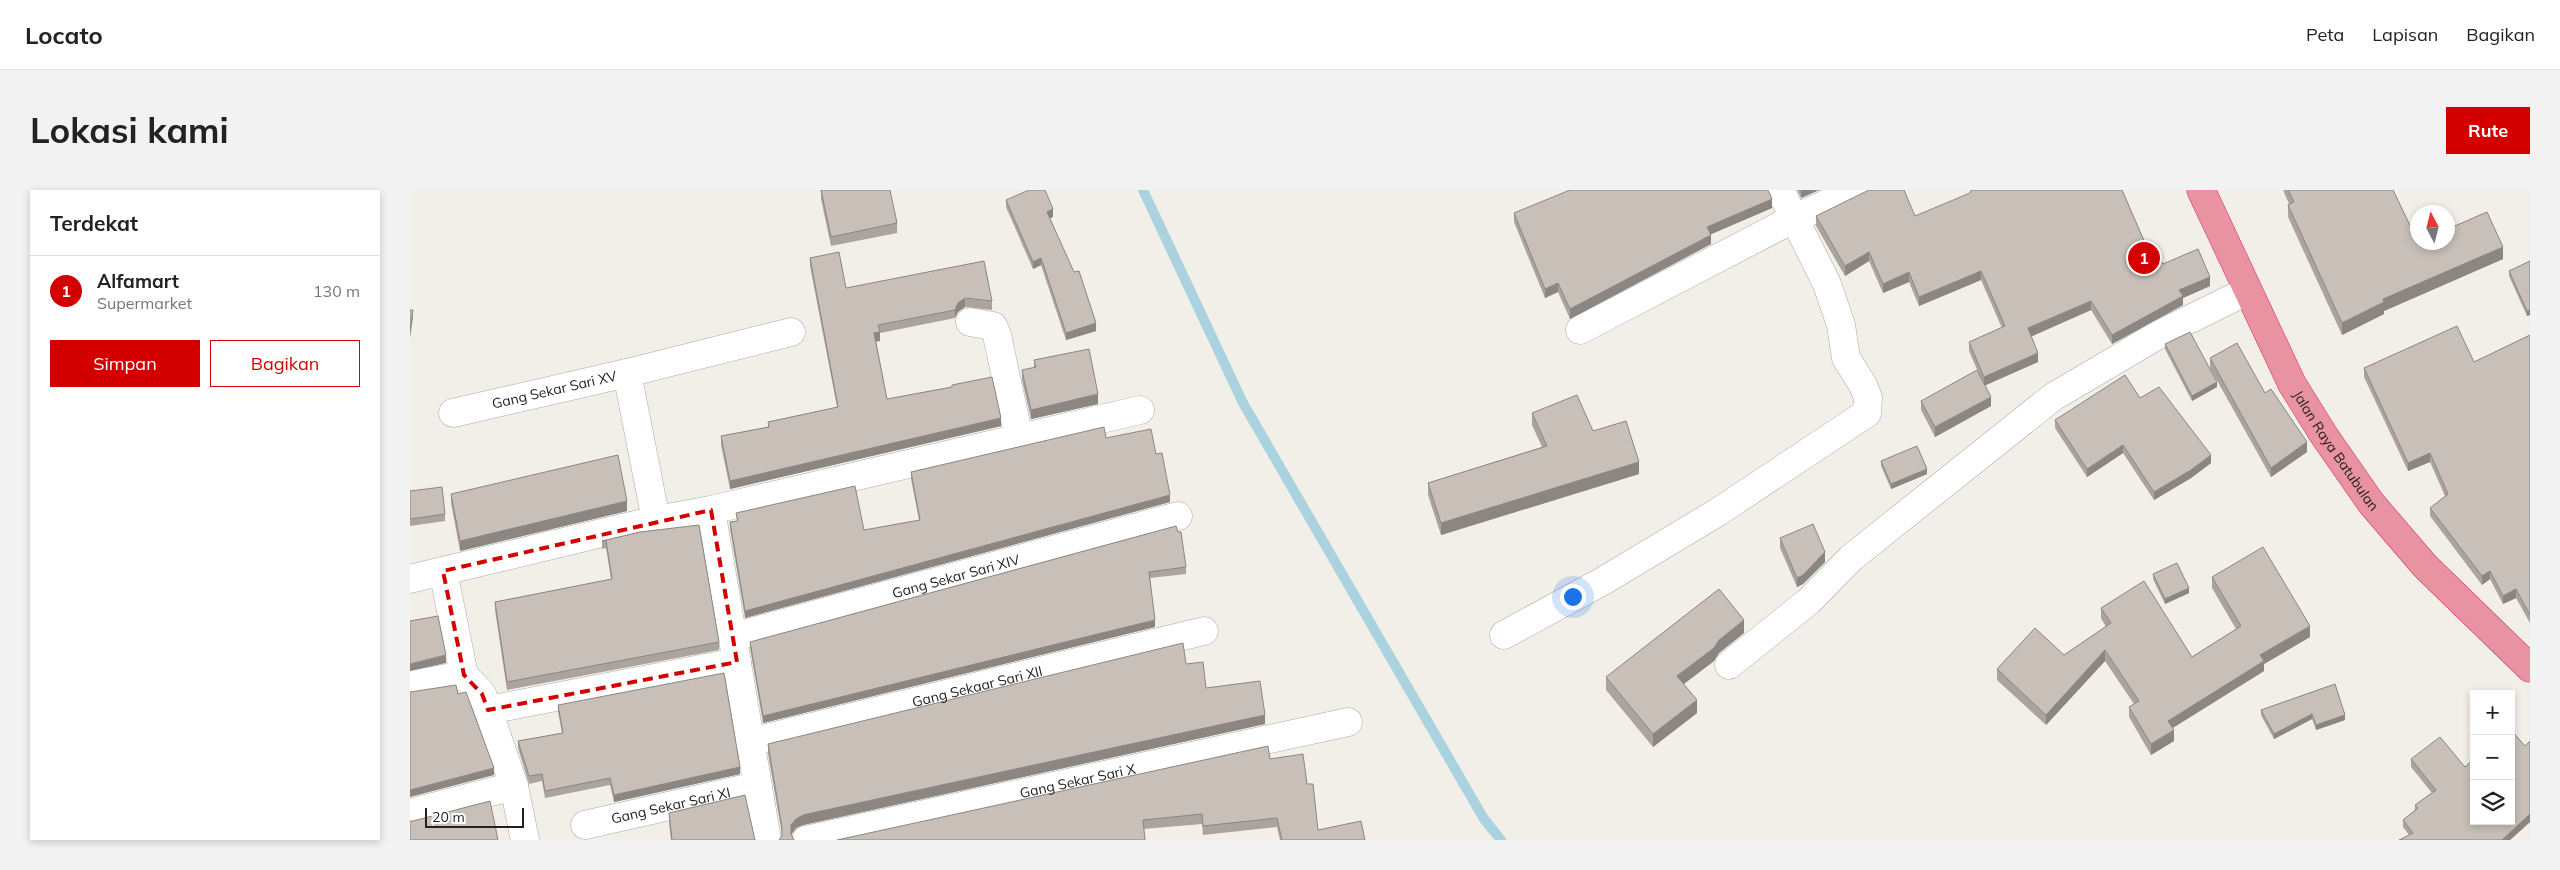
<!DOCTYPE html>
<html lang="id">
<meta charset="utf-8">
<style>
:root{--surface:#fff;--page:#f2f2f2;--text:#222;--muted:#767676;--line:#e0e0e0;--accent:#d40000}
body{margin:0;font-family:Mulish,sans-serif;background:var(--page);color:var(--text)}
.controls{position:absolute;right:15px;bottom:15px;display:grid;overflow:hidden;border-radius:0px;box-shadow:0 2px 8px #0003}
.controls button{width:45px;height:45px;display:grid;place-items:center;padding:0;border:0;border-bottom:1px solid var(--line);background:var(--surface);color:var(--text);font:25px sans-serif}
.compass{position:absolute;left:2000px;top:15px;width:45px;height:45px;border-radius:50%;background:var(--surface);box-shadow:0 2px 8px #0003;rotate:353deg}
.scale{position:absolute;left:15px;bottom:12px;width:99px;box-sizing:border-box;padding-left:5px;border:2px solid #222;border-top:0;font-size:14px;line-height:18px;white-space:nowrap;color:#222;-webkit-text-stroke:4px #fff;paint-order:stroke}
.you{position:absolute;left:1162px;top:406px;width:18px;height:18px;margin:-12px;border:4px solid #fff;border-radius:50%;background:#1a73e8;box-shadow:0 0 0 8px #1a73e833}
.badge{display:grid;place-items:center;width:32px;height:32px;border-radius:50%;background:var(--accent);color:#fff;font-size:16px;font-weight:700}
.pin{position:absolute;translate:-50% -50%;border:2px solid #fff;box-shadow:0 1px 5px #0006}
.list{margin:0;padding:0;list-style:none}
h2{display:flex;justify-content:space-between;align-items:center;height:65px;margin:0;padding:0 20px;font-size:21px}
h2 small{font-size:16px;font-weight:400;color:var(--muted)}
.list li{display:grid;grid-template-columns:32px 1fr auto;gap:15px;align-items:center;box-sizing:border-box;height:70px;padding:0 20px;border-top:1px solid var(--line)}
.list b{display:block;font-size:19px;white-space:nowrap}
.list p{margin:0;font-size:16px;white-space:nowrap;color:var(--muted)}
.list em{font-size:16px;font-style:normal;color:var(--muted)}
.actions{display:flex;gap:10px;padding:15px 20px}
.actions a{flex:1;padding:11px 0;border:1px solid var(--accent);border-radius:0px;text-align:center;font-size:18px;color:var(--accent)}
.actions .main{background:var(--accent);color:#fff}
.icon{flex:none;width:28px;height:28px;fill:none;stroke:currentColor;stroke-width:2;stroke-linecap:round;stroke-linejoin:round}
.map{position:relative;flex:none;width:2120px;height:650px;overflow:hidden;border-radius:0px}
header{display:flex;align-items:center;gap:30px;box-sizing:border-box;height:70px;padding:0 25px;background:var(--surface);border-bottom:1px solid var(--line)}
header strong{font-size:24px}
nav{display:flex;gap:28px;margin-inline-start:auto;font-size:18px}
.intro{display:flex;align-items:center;justify-content:space-between;box-sizing:border-box;height:120px;padding:0 30px}
h1{margin:0;font-size:35px}
.button{padding:12px 22px;border-radius:0px;background:var(--accent);color:#fff;font-size:18px;font-weight:700}
main{display:flex;gap:30px;padding:0 30px}
aside{flex:1;background:var(--surface);border-radius:0px;box-shadow:0 2px 8px #0003}
.map>svg:first-child{display:block}
.lines{fill:none;stroke-linecap:round;stroke-linejoin:round}
.stream{stroke:#aad3df;stroke-width:10}
.street-casing{stroke:#a9a9a9;stroke-width:29}
.highway-casing{stroke:#dc2a67;stroke-width:29}
.street{stroke:#fff;stroke-width:28}
.highway{stroke:#e892a2;stroke-width:28}
.wall{fill:#aba49e}
.shaded-wall{fill:#8b8681}
.building{fill:#c7bfb8;stroke:#8b8681}
.marked{fill:none;stroke:#d40000;stroke-width:4;stroke-dasharray:10 6;stroke-linejoin:round}
.labels{text-anchor:middle;stroke-width:5;stroke-linejoin:round;paint-order:stroke}
.street-label{font-size:14px;fill:#222;stroke:#fff}
</style>
<header>
<strong>Locato</strong>
<nav><a>Peta</a><a>Lapisan</a><a>Bagikan</a></nav>
</header>
<div class="intro"><h1>Lokasi kami</h1><a class="button">Rute</a></div>
<main>
<aside>
<h2>Terdekat<small></small></h2>
<ul class="list">
<li><span class="badge">1</span><div><b>Alfamart</b><p>Supermarket</p></div><em>130 m</em></li>
</ul>
<div class="actions"><a class="main">Simpan</a><a>Bagikan</a></div>
</aside>
<div class="map">
<svg width="2120" height="650" viewBox="0 0 2120 650">
<rect width="100%" height="100%" fill="#f2efe9"/>
<g class="lines">
<path class="stream" d="M733,0L833,213L1074,629L1091,650"/>
<g class="street-casing">
<g id="street">
<path d="M560,132L583,136L587,145L609,248"/>
<path d="M1170,140L1383,29L1447,0"/>
<path d="M217,183L381,142"/>
<path id="s1" d="M43,223L217,183L246,330"/>
<path d="M301,320L357,650"/>
<path d="M33,381L54,485"/>
<path d="M0,389L246,330L301,320L730,220"/>
<path d="M1094,445L1193,391L1308,322L1457,223L1458,208L1453,195L1436,168L1431,135L1417,94L1370,0"/>
<path id="s2" d="M323,447L768,326"/>
<path d="M1319,475L1399,411L1441,368L1643,207L1748,145L1837,101"/>
<path d="M0,495L54,485L72,504L78,520L104,596L115,650"/>
<path d="M78,520L327,472"/>
<path id="s3" d="M340,552L794,441"/>
<path d="M0,623L104,596"/>
<path id="s4" d="M175,635L347,596"/>
<path id="s5" d="M396,650L938,532"/>
</g>
</g>
<g class="highway-casing">
<g id="highway">
<path id="s6" d="M1791,0L1882,194L1913,244L1961,313L2015,376L2120,478"/>
</g>
</g>
<use href="#street" class="street"/>
<use href="#highway" class="highway"/>
</g>
<path class="wall" d="M411,0L487,33V43L421,56L411,9Z
M1387,0H1409L1391,8Z
M1712,0L1735,53L1753,74L1800,96L1773,108V115L1702,154L1681,120L1621,146L1628,172L1575,195L1581,216L1525,247L1511,220V211L1569,184L1559,161V152L1592,138L1571,90L1509,116L1499,92L1473,103L1459,71L1435,86L1406,36V26H1505Z
M1873,0H1983L2007,52L2093,69L1974,121V124L1932,145L1878,27V15L1879,14Z
M596,10L643,27L640,28L686,141L656,150L631,75L623,79L596,17Z
M1362,18L1301,44V54L1160,129L1148,102L1135,108L1104,32V23Z
M400,68L436,98L582,111V120L555,117L548,122L545,128L470,143V151H466L477,209L542,197V195L591,236L320,299L311,255V246L358,237V232L427,217L400,76Z
M2120,71V125L2117,126L2099,86V81Z
M2120,145V433L2106,408L2093,414L2080,389L2072,395L2020,326V318L2035,306L2020,272L1998,281L1954,187V178L2064,172Z
M1755,154L1807,197L1782,211L1755,159Z
M1800,168L1855,203L1897,262L1861,287L1800,178Z
M624,170L688,214L621,229L612,190V180L624,178Z
M1730,208L1801,273L1781,288L1744,310L1713,263L1677,287L1645,238V230Z
M1122,223L1183,241L1229,284L1031,345L1018,305V293L1132,257L1122,235Z
M696,248L746,264L760,312L335,428L320,339V332L327,331L326,323L454,340L509,330L501,289V282Z
M1471,271L1517,284L1481,299L1471,276Z
M0,301L35,324V331L0,336Z
M41,304L217,321L50,361L41,313Z
M766,336L776,377V384L740,388L745,437L353,533L340,458V452Z
M230,342L309,452V460L97,500L85,420V412L201,389L196,358L192,359V351Z
M1370,348L1415,372L1393,394L1387,397L1370,358Z
M1743,384L1779,403L1755,414L1743,389Z
M1802,387L1900,447L1854,474V481L1762,538L1764,551L1741,565L1719,527V517L1724,514L1695,471L1636,535L1587,490V479L1654,465L1696,437L1691,428V418L1782,467L1826,439L1802,398Z
M1334,443L1309,463L1304,471L1274,494L1287,523L1243,557L1196,500V487Z
M776,474L796,498L855,534L393,635L386,638L381,645L372,644L358,564V554Z
M1925,494L1935,530L1906,540L1902,529L1864,549L1851,525V520Z
M148,515L330,584L204,612L200,595L135,608L132,591L119,594L108,558V551L152,543L148,522Z
M2120,551V632L2100,650L1999,645L1993,637V630L2005,620V615L2022,603L2001,577V569L2055,577L2115,556Z
M860,569L897,594L908,640L955,650H870L867,637L793,645L792,634L733,639L427,650Z
M259,623L345,650H261L259,632Z"/>
<path class="shaded-wall" d="M1391,0H1409L1391,8Z
M1362,9V18L1297,46V37Z
M643,19V27L637,29V22Z
M1301,45V54L1160,129V119Z
M2093,57V69L1974,121V124L1932,145V133L1973,109Z
M1459,62V71L1435,86V76Z
M631,68V75L623,79V72Z
M1571,81V90L1509,116V107Z
M1499,82V92L1473,103V94Z
M1800,87V96L1773,108V115L1702,154V145L1769,100Z
M1148,93V102L1135,108V99Z
M555,108V117L548,122L545,128V120L548,113Z
M1681,111V120L1618,148V138Z
M3,120V127L0,148V141Z
M2120,120V125L2117,126V121Z
M686,133V141L656,150V143Z
M470,142V151L464,152V143Z
M1628,163V172L1574,196V187Z
M1807,192V197L1782,211V206Z
M688,204V214L621,229V220Z
M1581,207V216L1525,247V237Z
M591,228V236L320,299V291Z
M1897,252V262L1861,287V278Z
M1713,255V263L1677,287V279Z
M2020,263V272L1998,281V273Z
M1801,265V273L1781,288L1744,310V302Z
M1229,272V284L1031,345V333Z
M1517,279V284L1481,299V294Z
M760,305V312L335,428V421Z
M217,311V321L50,361V351Z
M1415,362V372L1393,394L1387,397V388Z
M2080,381V389L2072,395V386Z
M1779,398V403L1755,414V409Z
M2106,399V408L2093,414V406Z
M745,430V437L353,533V526Z
M1334,430V443L1309,463L1304,471L1267,499V486L1309,450Z
M1900,436V447L1854,474V481L1758,541V531L1850,465Z
M1695,460V471L1636,535V525Z
M36,465V473L0,481V474Z
M1287,510V523L1243,557V544Z
M1902,524V529L1864,549V544Z
M855,525V534L393,635L386,638L381,645V650V635L386,629L393,625Z
M1935,525V530L1906,540V535Z
M1764,540V551L1741,565V554Z
M330,577V584L204,612V605Z
M84,578V585L0,607V600Z
M2120,624V632L2100,650H2092Z"/>
<path class="building" d="M411,0H480L487,33L421,47Z
M619,0H635L643,19L637,22L664,82L669,81L686,133L656,143L631,68L623,72L596,10Z
M1160,0H1358L1362,9L1297,37L1301,45L1160,119L1148,93L1135,99L1104,23Z
M1459,0H1494L1505,26L1560,3L1561,0H1712L1735,53L1738,51L1753,74L1788,59L1800,87L1769,100L1773,106L1702,145L1681,111L1618,138L1628,163L1574,187L1559,152L1595,136L1571,81L1509,107L1499,82L1473,94L1459,62L1435,76L1406,26Z
M1878,0H1983L2008,52H2038V39L2077,22L2093,57L1973,109L1974,112L1932,133L1878,15L1884,12Z
M429,62L436,98L574,71L582,111L555,108L548,113L545,120L468,135L470,142L464,143L477,209L542,197V195L582,187L591,228L320,291L311,246L359,237L358,232L428,217L400,68Z
M2120,71V120L2117,121L2099,81Z
M0,120H3L0,141Z
M2047,136L2064,172L2120,145V425L2106,399L2093,406L2080,381L2072,386L2020,318L2038,304L2020,263L1998,273L1954,178Z
M1780,142L1807,192L1782,206L1755,154Z
M1827,153L1855,203L1861,199L1897,252L1861,278L1800,168Z
M679,159L688,204L621,220L612,180L626,177L624,170Z
M1567,180L1581,207L1525,237L1511,211Z
M1715,185L1730,208L1749,197L1801,265L1781,280L1744,302L1713,255L1677,279L1645,230Z
M1167,205L1183,241L1216,231L1229,272L1031,333L1018,293L1137,256L1122,223Z
M694,237L696,248L741,239L746,264L752,263L760,305L335,421L320,332L328,331L326,323L445,296L454,340L510,330L501,282Z
M1507,256L1517,279L1481,294L1471,271Z
M208,265L217,311L50,351L41,304Z
M32,297L35,324L0,329V301Z
M1403,334L1415,362L1393,385L1387,388L1370,348Z
M289,335L309,452L97,492L85,412L202,389L196,350L192,351L230,342Z
M766,336L768,342H771L776,377L739,382L745,430L353,526L340,452Z
M1853,357L1900,436L1850,465L1854,471L1758,531L1764,540L1741,554L1719,517L1729,511L1695,460L1636,525L1587,479L1625,438L1654,465L1701,433L1691,418L1734,391L1782,467L1831,436L1802,387Z
M1767,373L1779,398L1755,409L1743,384Z
M1309,399L1334,430L1309,450L1304,458L1267,486L1287,510L1243,544L1196,487Z
M28,426L36,465L0,474V431Z
M773,453L776,474L793,472L796,498L850,491L855,525L393,625L386,629L381,635V644L384,650H369L372,646V638L358,554Z
M314,483L330,577L204,605L200,588L135,601L132,584L119,586L108,551L153,543L148,515Z
M1925,494L1935,525L1906,535L1902,524L1864,544L1851,520Z
M46,495L48,504L56,502L84,578L0,600V502Z
M2101,540L2115,556L2120,551V624L2092,650H1989L2003,643L1993,630L2008,618L2005,615L2026,600L2001,569L2030,547L2055,577L2064,569V631H2101Z
M858,556L860,569L893,564L897,594H903L908,640L951,631L955,650H872L867,628L793,636L792,624L733,630L735,650H427Z
M335,605L345,650H262L259,623Z
M80,611L88,650H0V631H3Z"/>
<path class="marked" d="M301,320L327,472L78,520L72,504L54,485L33,381Z"/>
<g class="labels">
<g class="street-label">
<text dy="5" stroke="none"><textPath href="#s1" startOffset="104">Gang Sekar Sari XV</textPath></text>
<text dy="5" stroke="none"><textPath href="#s6" startOffset="294">Jalan Raya Batubulan</textPath></text>
<text dy="5" stroke="none"><textPath href="#s2" startOffset="231">Gang Sekar Sari XIV</textPath></text>
<text dy="5" stroke="none"><textPath href="#s3" startOffset="234">Gang Sekaar Sari XII</textPath></text>
<text dy="5" stroke="none"><textPath href="#s5" startOffset="278">Gang Sekar Sari X</textPath></text>
<text dy="5" stroke="none"><textPath href="#s4" startOffset="88">Gang Sekar Sari XI</textPath></text>
</g>
</g>
</svg>
<div class="controls">
<button>+</button>
<button>−</button>
<button><svg class="icon" aria-label="layers" viewBox="0 0 24 24"><path d="M12 4l9 5-9 5-9-5zM3 14l9 5 9-5"/></svg></button>
</div>
<svg class="compass" viewBox="-18 -18 36 36"><path d="M0-13l5 13h-10z" fill="#e53935"/><path d="M0 13l5-13h-10z" fill="#767676"/></svg>
<div class="scale">20 m</div>
<div class="you"></div>
<div class="pin badge" style="left:1734px;top:68px">1</div>
</div>
</main>
